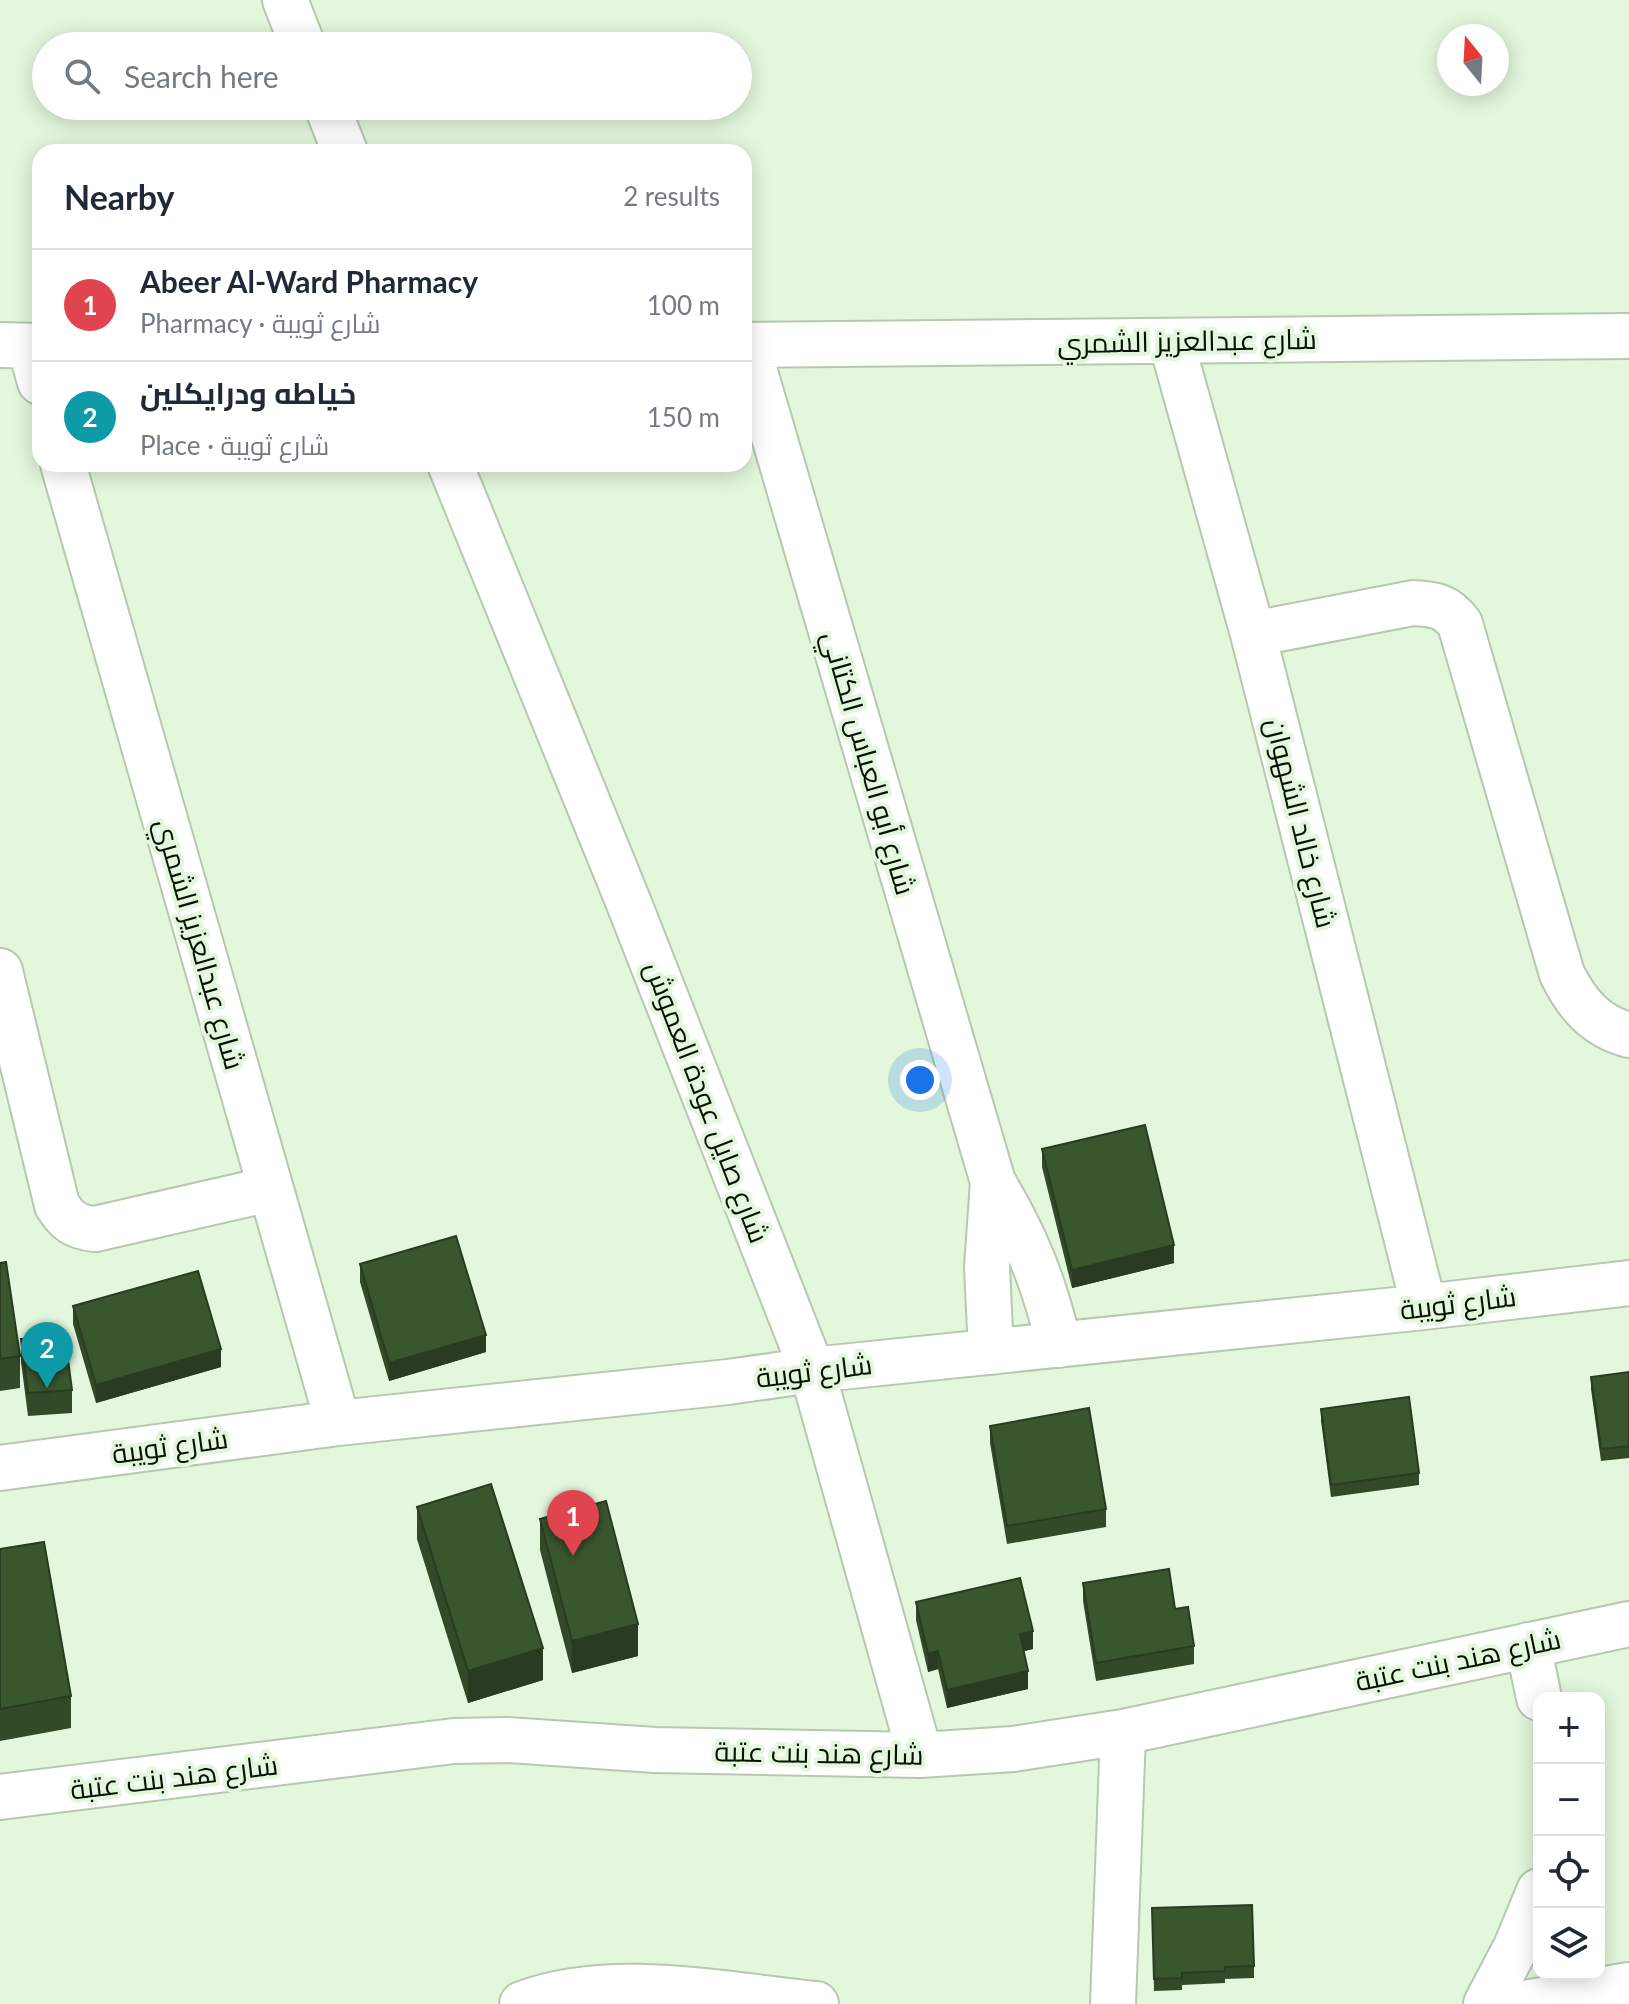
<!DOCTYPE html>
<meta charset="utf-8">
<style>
:root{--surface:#fff;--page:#f2f2f3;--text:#1f2937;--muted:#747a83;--line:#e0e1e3;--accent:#d93025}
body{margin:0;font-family:Lato,Cairo,sans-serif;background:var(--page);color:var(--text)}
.controls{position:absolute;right:24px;bottom:24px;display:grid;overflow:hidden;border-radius:16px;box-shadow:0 4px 20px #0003}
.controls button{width:72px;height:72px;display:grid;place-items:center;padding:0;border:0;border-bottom:2px solid var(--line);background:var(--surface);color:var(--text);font:40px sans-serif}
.compass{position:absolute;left:1437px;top:24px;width:72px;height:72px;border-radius:50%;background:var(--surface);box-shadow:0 4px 20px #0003;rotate:342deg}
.you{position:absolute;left:920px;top:1080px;width:28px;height:28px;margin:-20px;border:6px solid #fff;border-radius:50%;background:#1a73e8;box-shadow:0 0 0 12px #1a73e833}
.badge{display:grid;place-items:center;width:52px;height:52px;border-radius:50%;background:var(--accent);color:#fff;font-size:26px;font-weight:700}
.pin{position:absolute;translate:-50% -66px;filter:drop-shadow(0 2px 4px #0008)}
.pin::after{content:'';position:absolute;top:42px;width:28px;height:24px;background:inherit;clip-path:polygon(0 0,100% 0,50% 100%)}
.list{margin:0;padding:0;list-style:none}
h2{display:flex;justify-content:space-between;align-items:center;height:104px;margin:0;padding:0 32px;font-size:34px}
h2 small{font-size:26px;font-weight:400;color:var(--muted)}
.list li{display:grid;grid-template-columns:52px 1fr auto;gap:24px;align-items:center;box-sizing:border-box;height:112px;padding:0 32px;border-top:2px solid var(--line)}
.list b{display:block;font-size:30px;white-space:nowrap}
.list p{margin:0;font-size:26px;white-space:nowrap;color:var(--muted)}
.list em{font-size:26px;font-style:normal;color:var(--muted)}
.icon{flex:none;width:44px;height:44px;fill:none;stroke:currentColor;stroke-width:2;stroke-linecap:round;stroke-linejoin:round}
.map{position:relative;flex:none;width:1629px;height:2004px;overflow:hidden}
.search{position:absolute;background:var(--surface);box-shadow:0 4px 20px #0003;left:32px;top:32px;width:720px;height:88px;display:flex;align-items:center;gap:20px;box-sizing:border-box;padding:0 28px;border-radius:44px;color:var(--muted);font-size:30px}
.panel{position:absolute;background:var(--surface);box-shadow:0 4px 20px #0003;left:32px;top:144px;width:720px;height:328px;border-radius:24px}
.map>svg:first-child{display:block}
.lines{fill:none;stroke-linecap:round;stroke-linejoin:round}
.minor-casing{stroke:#b6c9af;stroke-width:48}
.minor{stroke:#fff;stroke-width:44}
.wall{fill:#324a28}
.shaded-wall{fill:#293c21}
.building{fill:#3a562f;stroke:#293c21;stroke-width:2}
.labels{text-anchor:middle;stroke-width:8;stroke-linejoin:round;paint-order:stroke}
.street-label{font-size:28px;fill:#0a1007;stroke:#e3f7dc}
</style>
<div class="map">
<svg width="1629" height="2004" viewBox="0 0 1629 2004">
<rect width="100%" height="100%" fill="#e3f7dc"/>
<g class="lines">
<g class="minor-casing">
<path id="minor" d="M285,0L303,46
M327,106L345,152
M1171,341L1253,634L1424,1307
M0,345L40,346
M744,345L1629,336
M747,345L993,1182C1026,1237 1044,1282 1059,1345
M30,346L40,382
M63,464L338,1423
M450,464L628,901L812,1370L920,1755
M1253,634L1413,603C1435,604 1447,606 1460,624L1562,974C1577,1004 1595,1026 1629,1035
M0,971L57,1205C67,1221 75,1227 95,1229L270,1189
M991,1352L987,1267L993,1182
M0,1468L338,1423L728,1382L812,1370L1424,1307L1629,1283
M1528,1645L1539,1698
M0,1797L454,1741L507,1740L655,1750L920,1755L1013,1749L1123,1732L1629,1624
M522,2004C609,1970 725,1995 816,2004
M1113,2004L1123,1732
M1486,2004L1516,1947L1539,1891
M1519,2004L1629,1985"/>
</g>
<use href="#minor" class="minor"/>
</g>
<path class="wall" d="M1042,1149L1174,1263L1072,1288L1042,1167Z
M0,1263L20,1356V1388L0,1391Z
M360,1264L486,1352L389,1381L360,1282Z
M73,1306L221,1367L96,1403L73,1324Z
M21,1339L72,1390V1413L28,1416L21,1362Z
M1629,1372V1458L1601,1461L1591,1389V1377Z
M1321,1409L1419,1473V1485L1331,1497L1321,1421Z
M990,1426L1106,1509V1527L1007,1544L990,1443Z
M417,1507L543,1680L468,1703L417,1539Z
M540,1519L638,1656L572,1673L540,1550Z
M0,1549L71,1696V1728L0,1741Z
M1083,1583L1175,1609L1194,1646V1664L1096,1681L1083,1601Z
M916,1602L1033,1649L1024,1651L1028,1689L947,1708L938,1669L928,1672L916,1620Z
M1152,1908L1254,1966V1978L1225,1979V1983L1182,1985V1990L1154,1991Z"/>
<path class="shaded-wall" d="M1174,1245V1263L1072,1288V1270Z
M486,1335V1352L389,1381V1363Z
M221,1349V1367L96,1403V1385Z
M638,1624V1656L572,1673V1641Z
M1033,1631V1649L1020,1652V1634Z
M543,1648V1680L468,1703V1671Z
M938,1651V1669L928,1672V1654Z
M1028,1671V1689L947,1708V1690Z"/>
<path class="building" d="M1145,1125L1174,1245L1072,1270L1042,1149Z
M456,1236L486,1335L389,1363L360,1264Z
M6,1262L20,1356L0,1359V1263Z
M198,1271L221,1349L96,1385L73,1306Z
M65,1337L72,1390L28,1393L21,1339Z
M1629,1372V1446L1601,1449L1591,1377Z
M1409,1397L1419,1473L1331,1485L1321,1409Z
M1089,1408L1106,1509L1007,1526L990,1426Z
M491,1484L543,1648L468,1671L417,1507Z
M606,1501L638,1624L572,1641L540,1519Z
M44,1542L71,1696L0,1709V1549Z
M1169,1569L1175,1609L1188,1607L1194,1646L1096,1663L1083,1583Z
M1020,1578L1033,1631L1020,1634L1028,1671L947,1690L938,1651L928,1654L916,1602Z
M1252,1905L1254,1966L1225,1967V1971L1182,1973V1978L1154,1979L1152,1908Z"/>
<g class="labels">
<g class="street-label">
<text transform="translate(1187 341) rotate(-1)" y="10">شارع عبدالعزيز الشمري</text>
<text transform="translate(869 763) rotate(74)" y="10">شارع أبو العباس الكتاني</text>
<text transform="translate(1301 823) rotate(76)" y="10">شارع خالد الشهوان</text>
<text transform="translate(200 944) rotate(74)" y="10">شارع عبدالعزيز الشمري</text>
<text transform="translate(707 1102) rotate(69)" y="10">شارع صايل عودة العموش</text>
<text transform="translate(1458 1303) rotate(-7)" y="10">شارع ثويبة</text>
<text transform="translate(814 1371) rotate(-7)" y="10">شارع ثويبة</text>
<text transform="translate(170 1446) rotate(-8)" y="10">شارع ثويبة</text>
<text transform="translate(1458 1660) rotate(-12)" y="10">شارع هند بنت عتبة</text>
<text transform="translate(819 1753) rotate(1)" y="10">شارع هند بنت عتبة</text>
<text transform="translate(174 1777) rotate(-7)" y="10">شارع هند بنت عتبة</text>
</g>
</g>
</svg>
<div class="controls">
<button>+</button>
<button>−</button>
<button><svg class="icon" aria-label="locate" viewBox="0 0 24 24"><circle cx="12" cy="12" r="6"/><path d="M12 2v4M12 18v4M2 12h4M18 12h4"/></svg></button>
<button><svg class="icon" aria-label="layers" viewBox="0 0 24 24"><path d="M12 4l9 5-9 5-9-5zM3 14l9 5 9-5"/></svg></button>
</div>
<svg class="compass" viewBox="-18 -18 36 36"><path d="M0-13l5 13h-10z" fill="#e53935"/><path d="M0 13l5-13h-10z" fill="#747a83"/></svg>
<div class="you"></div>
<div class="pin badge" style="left:573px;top:1556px;background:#e0444e">1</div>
<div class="pin badge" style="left:47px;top:1388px;background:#0f9aa8">2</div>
<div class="search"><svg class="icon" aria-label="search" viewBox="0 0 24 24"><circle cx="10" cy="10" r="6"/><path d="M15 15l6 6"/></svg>Search here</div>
<section class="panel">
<h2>Nearby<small>2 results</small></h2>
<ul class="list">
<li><span class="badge" style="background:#e0444e">1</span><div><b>Abeer Al-Ward Pharmacy</b><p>Pharmacy · شارع ثويبة</p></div><em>100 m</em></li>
<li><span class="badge" style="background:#0f9aa8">2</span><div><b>خياطه ودرايكلين</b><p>Place · شارع ثويبة</p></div><em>150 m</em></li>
</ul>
</section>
</div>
